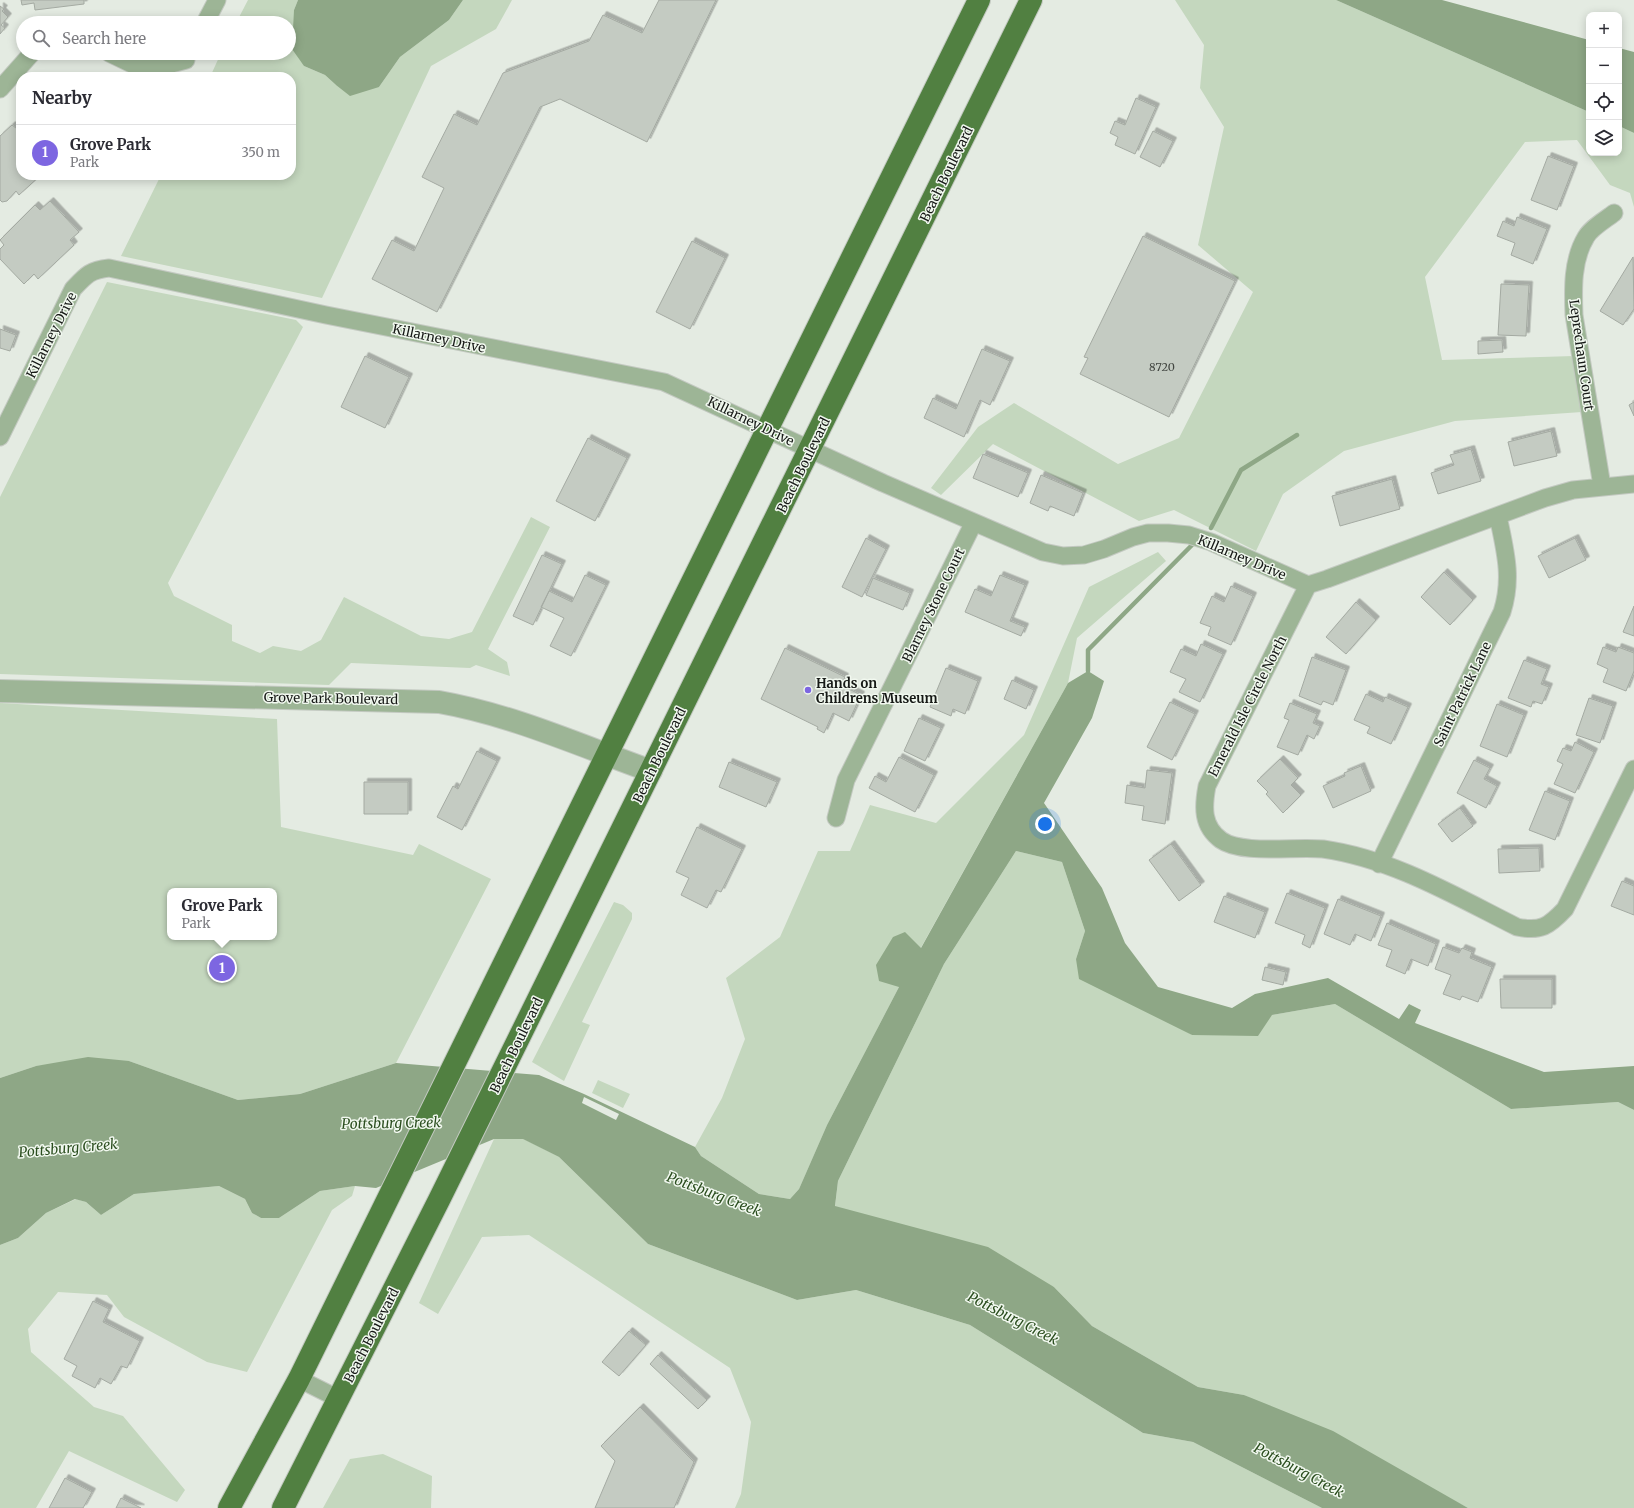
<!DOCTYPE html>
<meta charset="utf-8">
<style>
:root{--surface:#fff;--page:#f2f2f3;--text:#2b2b33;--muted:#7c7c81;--line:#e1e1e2;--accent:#7d66e1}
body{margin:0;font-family:Merriweather,serif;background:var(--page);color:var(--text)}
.controls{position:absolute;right:12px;top:12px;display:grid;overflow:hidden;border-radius:8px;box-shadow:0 2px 10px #0003}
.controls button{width:36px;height:36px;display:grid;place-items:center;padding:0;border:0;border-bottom:1px solid var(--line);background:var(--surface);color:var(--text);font:20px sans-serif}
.you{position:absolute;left:1045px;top:824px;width:14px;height:14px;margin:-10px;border:3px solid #fff;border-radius:50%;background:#1a73e8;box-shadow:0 0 0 6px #1a73e833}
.badge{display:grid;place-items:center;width:26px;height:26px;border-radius:50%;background:var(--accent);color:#fff;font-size:13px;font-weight:700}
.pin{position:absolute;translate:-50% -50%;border:2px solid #fff;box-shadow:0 1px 4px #0006}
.popup{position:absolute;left:167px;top:888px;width:110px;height:52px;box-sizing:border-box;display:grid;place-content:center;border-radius:8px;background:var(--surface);filter:drop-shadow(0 1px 3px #0005);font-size:13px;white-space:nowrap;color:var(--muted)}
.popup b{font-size:15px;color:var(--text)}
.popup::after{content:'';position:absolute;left:50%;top:100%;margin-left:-8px;border:8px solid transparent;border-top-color:var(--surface)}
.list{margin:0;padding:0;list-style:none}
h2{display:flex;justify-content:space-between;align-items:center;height:52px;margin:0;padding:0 16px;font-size:17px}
h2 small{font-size:13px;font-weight:400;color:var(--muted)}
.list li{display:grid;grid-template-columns:26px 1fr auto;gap:12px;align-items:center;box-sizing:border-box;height:56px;padding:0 16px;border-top:1px solid var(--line)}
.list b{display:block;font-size:15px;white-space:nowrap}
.list p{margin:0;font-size:13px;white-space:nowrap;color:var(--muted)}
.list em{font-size:13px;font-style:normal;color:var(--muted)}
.icon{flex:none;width:22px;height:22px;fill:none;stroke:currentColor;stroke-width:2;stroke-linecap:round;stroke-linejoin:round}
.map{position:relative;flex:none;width:1634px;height:1508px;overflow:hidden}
.search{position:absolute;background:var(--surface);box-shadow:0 2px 10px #0003;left:16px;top:16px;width:280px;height:44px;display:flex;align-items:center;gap:10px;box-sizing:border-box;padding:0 14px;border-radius:22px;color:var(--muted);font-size:15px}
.panel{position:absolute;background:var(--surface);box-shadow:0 2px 10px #0003;left:16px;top:72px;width:280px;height:108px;border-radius:16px}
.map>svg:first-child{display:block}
.green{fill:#c4d7be;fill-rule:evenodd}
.water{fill:#8ea786}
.pier{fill:#e4ebe2}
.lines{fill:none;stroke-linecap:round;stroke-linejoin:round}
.stream{stroke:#8ea786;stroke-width:4.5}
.building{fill:#c4cbc2;stroke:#a4aaa2;filter:url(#shadow)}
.minor-casing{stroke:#c3c9c1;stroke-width:19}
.tertiary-casing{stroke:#c3c9c1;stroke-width:24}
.trunk-casing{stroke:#c3c9c1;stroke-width:24}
.minor{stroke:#9db596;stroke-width:17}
.tertiary{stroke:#9db596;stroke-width:22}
.trunk{stroke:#518041;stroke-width:22}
.poi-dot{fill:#7d66e1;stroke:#f1f8ef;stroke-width:1.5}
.labels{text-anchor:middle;stroke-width:3;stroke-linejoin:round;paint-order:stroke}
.number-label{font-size:11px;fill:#424641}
.street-label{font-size:13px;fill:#161916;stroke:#f1f8ef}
.poi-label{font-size:13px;font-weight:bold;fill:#161916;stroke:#f1f8ef;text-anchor:start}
.water-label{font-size:14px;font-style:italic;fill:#2b4e1f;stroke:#f1f8ef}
</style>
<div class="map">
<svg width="1634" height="1508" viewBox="0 0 1634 1508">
<defs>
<filter id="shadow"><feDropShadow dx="3.5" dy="-3.5" stdDeviation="0" flood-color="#0004"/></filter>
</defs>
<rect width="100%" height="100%" fill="#e4ebe2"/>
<path class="green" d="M248,0H298L294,10L304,66L325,75L336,85L379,87L400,57L449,20L463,0H512L496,29L431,66L322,298L121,256L161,175H291V77H210L221,53H289V23H236Z
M1175,0H1336L1589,112V153H1619V126L1634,133V207L1630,193L1610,185L1577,140L1525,142L1425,277L1442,360L1574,356L1582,412L1455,421L1344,451L1283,494L1256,551L1174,510L1139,521L993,444L941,495L931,488L978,427L1014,403L1118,464L1179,438L1253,292L1198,245L1224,127L1200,88L1204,45Z
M107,282L296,320L303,327L168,583L174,596L232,625V641L260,653L273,646L301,651L321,640L344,597L421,636L449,639L472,632L531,517L550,527L488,649L507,662L510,676L476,665L470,668L351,663L329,685L0,674V497Z
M1158,552L1166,561L1077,638L1068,683L899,987L827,1125L799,1189L790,1199L759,1194L701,1156L695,1147L722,1098L745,1039L726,978L780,937L818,851H850L870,805L936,823L1024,735L1089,587Z
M0,703L277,719L281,827L413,855L419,844L491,879L396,1063L300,1094L238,1100L129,1061L36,1066L0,1078ZM170,891H274V937H170Z
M1016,851L1062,862L1085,931L1076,959L1192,1035L1272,1015L1335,1004L1511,1109L1618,1102L1634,1110V1508H1468L1244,1395L1198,1387L1092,1326L1054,1287L835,1207L838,1181L944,964Z
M614,902L623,905L632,913V919L582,1022L590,1025L564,1081L532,1062Z
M598,1080L630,1094L623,1108L592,1093Z
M494,1139H524L559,1157L648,1244L797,1300L856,1290L970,1325L1143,1433L1193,1442L1322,1508H735L741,1494L751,1422L730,1368L529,1235L482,1237L438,1314L419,1303Z
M219,1186L245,1199L252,1213L261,1218H279L320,1191L355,1186L352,1196L332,1210L247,1372L207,1362L124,1317L107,1295L58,1292L28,1329L31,1352L94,1407L123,1416L185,1490L177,1502L69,1451L36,1508H0V1245L18,1238L46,1213L76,1199L86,1202L101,1215L134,1194Z
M383,1454L432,1476L431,1508H323L350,1459Z"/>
<path class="water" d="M298,0H463L449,20L400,57L379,87L350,96L336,85L325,75L304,66L292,49L294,10Z
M1336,0H1442L1589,40V112Z
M1619,48L1634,52V133L1619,126Z
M1088,671L1104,681L1092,718L1044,803L1102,888L1125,943L1158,987L1232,1008L1255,994L1328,978L1399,1019L1409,1004L1421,1010L1415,1023L1544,1072L1634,1066V1110L1618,1102L1511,1109L1335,1004L1272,1015L1258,1036L1192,1035L1079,979L1076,959L1085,931L1062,862L1016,851L944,964L838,1181L835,1206L988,1247L1054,1287L1092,1326L1198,1387L1244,1395L1333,1431L1468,1508H1322L1193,1442L1143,1433L970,1325L856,1290L797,1300L648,1244L559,1157L523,1139H494L376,1188L355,1186L320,1191L279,1218H261L252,1213L245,1199L219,1186L134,1194L101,1215L86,1202L75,1199L46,1213L18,1238L0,1245V1078L36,1066L88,1057L129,1061L238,1100L300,1094L396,1063L539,1075L584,1094L695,1147L701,1156L759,1194L790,1199L799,1189L827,1125L899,987L879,981L876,965L893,937L905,932L921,948L1068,683Z"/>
<path class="pier" d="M584,1097L619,1114L616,1120L582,1103Z"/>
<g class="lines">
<path class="stream" d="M1211,528L1241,470L1297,435
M1088,671V650L1192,545"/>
</g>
<path class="building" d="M21,0H84V4L35,10L34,3L22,5Z
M659,0H716L647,142L560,99L540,107L437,312L372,279L392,240L414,251L444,188L422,177L454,114L477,125L503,73L589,41L603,15L642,33Z
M0,6L4,9L2,11L8,17L1,25L5,28L0,34Z
M1136,98L1156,107L1135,154L1115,145L1118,137L1110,133L1115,121L1125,125Z
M21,122V175H41L19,195L16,191L7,201L2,202L0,200V136L12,125L16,128Z
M1153,131L1173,141L1160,167L1140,157Z
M1548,156L1574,166L1557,210L1531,200Z
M50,201L79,232L70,240L74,245L38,279L34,274L24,284L0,259V249L4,245L0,240L35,205L40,210Z
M1517,217L1547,229L1533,264L1511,255L1515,243L1497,236L1503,221L1514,226Z
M1143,236L1235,281L1169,417L1080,374L1088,358L1084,357Z
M692,241L725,258L690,329L656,312Z
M1633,257L1634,309L1623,325L1600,311Z
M1501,284L1529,285L1526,336L1498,335Z
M0,329L16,335L10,351L0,348Z
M1502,340L1503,352L1478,354V341Z
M982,349L1010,361L990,405L980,400L964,437L924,418L933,398L956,409Z
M365,356L409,377L385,428L341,407Z
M1634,402V416L1629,405Z
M1551,431L1557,456L1514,466L1508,442Z
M588,438L627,458L595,521L556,501Z
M1471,449L1481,481L1438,494L1431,473L1454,465L1450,455Z
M983,454L1028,473L1018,497L973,478Z
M1041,475L1083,493L1074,516L1050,506L1048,511L1030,503Z
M1392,479L1400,509L1340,526L1332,496Z
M866,538L886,549L862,597L842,587Z
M1575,538L1586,560L1549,578L1538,556Z
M542,555L562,564L533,625L513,616Z
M1444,572L1473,600L1450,625L1421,597Z
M585,575L606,585L571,656L550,646L564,618L541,607L549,591L572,602Z
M1000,575L1025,585L1010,621L1025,627L1021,636L965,612L975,589L991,596Z
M873,578L910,593L903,610L866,595Z
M1231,586L1253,596L1231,645L1208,635L1211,627L1200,623L1212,596L1224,602Z
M1356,602L1376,620L1346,654L1326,637Z
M1634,606V636L1623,632Z
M1201,644L1223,654L1200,702L1179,692L1186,679L1170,672L1181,649L1196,656Z
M1603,647L1616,652L1618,647L1634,653V671L1626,691L1603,682L1608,669L1597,664Z
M785,648L845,677L841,685L861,695L849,721L833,713L824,733L817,729L818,727L761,699Z
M1312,657L1346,670L1333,705L1323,701L1321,705L1299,696Z
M1524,660L1547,669L1541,684L1549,687L1542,704L1533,701L1531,707L1508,698Z
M946,668L978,681L965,714L953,709L951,716L930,707Z
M1012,680L1034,690L1026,709L1004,699Z
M1366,694L1383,702L1385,697L1408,707L1391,744L1367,733L1370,727L1354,720Z
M1589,698L1613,706L1600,743L1576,735Z
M1170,702L1195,714L1172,760L1147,747Z
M1290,703L1317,714L1313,723L1320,726L1314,739L1307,735L1298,755L1277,747L1289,720L1284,718Z
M1497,704L1524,715L1507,757L1480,746Z
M919,718L941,728L925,761L904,751Z
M1575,742L1594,752L1575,793L1554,784L1563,764L1557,761L1563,748L1571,751Z
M477,751L497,761L462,830L437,817L453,786L458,789Z
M899,757L934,775L915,812L869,788L875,776L886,782Z
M1280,759L1298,778L1291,785L1301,795L1283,813L1266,794L1268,792L1257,781Z
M1474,760L1490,768L1484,779L1497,786L1486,808L1457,793Z
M729,762L777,782L766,807L719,787Z
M1361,766L1371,791L1333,808L1323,786L1345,776L1344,773Z
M1147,770L1172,773L1165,824L1142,820L1144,806L1125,803L1127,785L1145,788Z
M364,782H408V814H364Z
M1545,791L1570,801L1555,840L1529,830Z
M1460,808L1473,826L1452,842L1438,824Z
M697,827L742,849L721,892L716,890L707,908L681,895L689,878L676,872Z
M1171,844L1201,885L1179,901L1149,860Z
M1539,848L1540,871L1499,873L1498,849Z
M1622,881L1634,886V915L1611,906Z
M1287,893L1325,908L1310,948L1302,944L1305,935L1275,923Z
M1224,896L1265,912L1255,938L1214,922Z
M1338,899L1381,916L1371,941L1355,934L1350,945L1324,934Z
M1387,923L1436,944L1428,966L1411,959L1405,974L1386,966L1392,950L1378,945Z
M1443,947L1459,953L1462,948L1472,952L1470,958L1492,967L1478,1002L1462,996L1460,1000L1443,994L1451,975L1435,969Z
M1265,967L1286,972L1283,985L1262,980Z
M1500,979H1552V1008H1501Z
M93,1301L109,1309L103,1322L140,1341L127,1368L121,1366L111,1384L100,1378L95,1388L72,1376L77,1366L64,1359Z
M629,1331L646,1345L619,1376L602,1362Z
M658,1355L707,1400L698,1409L650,1364Z
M640,1407L694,1462L674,1508H595L615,1461L601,1446Z
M65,1478L92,1492L83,1508H49Z
M121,1498L141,1508H116Z"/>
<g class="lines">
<g class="minor-casing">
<path id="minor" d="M205,23L217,0
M109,53L136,66H164L186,60
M0,89L32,53
M0,437L73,289C86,275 90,270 109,268L326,315L664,382L883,483L1043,552L1063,556L1084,555L1104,549L1133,537L1148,533H1168L1189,535L1211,542L1308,585L1327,579L1545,498L1573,490L1634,484
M1602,486L1574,315C1573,289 1572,260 1586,237C1591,228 1605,220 1614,213
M1308,585L1207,786C1203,807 1202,826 1221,840C1242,855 1296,846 1323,849C1393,859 1455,896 1517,927C1541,932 1549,926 1565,909L1634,769
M836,818L846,780L973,524
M1379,864L1502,612C1513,578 1505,550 1498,516
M299,1379L339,1399"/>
</g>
<g class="tertiary-casing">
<path id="tertiary" d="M0,691L439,702C513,715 581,746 651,771"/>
</g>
<g class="trunk-casing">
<path id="trunk" d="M229,1508L299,1379L979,0
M283,1508L439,1200L1031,0"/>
</g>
<use href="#minor" class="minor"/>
<use href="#tertiary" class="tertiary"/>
<use href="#trunk" class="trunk"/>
</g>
<circle class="poi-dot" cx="808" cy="690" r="4"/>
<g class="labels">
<g class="number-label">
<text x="1162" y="371">8720</text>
</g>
<g class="street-label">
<text transform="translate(946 174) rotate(-64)" y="5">Beach Boulevard</text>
<text transform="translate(51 335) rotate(-63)" y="5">Killarney Drive</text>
<text transform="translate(439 338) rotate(12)" y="5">Killarney Drive</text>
<text transform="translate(1582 355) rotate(82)" y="5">Leprechaun Court</text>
<text transform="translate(751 421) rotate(26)" y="5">Killarney Drive</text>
<text transform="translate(803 465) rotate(-64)" y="5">Beach Boulevard</text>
<text transform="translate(1242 557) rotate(23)" y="5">Killarney Drive</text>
<text transform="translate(933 605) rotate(-64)" y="5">Blarney Stone Court</text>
<text transform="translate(1462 694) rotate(-64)" y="5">Saint Patrick Lane</text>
<text transform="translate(331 698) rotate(1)" y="5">Grove Park Boulevard</text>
<text transform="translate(1247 706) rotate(-63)" y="5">Emerald Isle Circle North</text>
<text transform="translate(659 755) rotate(-64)" y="5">Beach Boulevard</text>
<text transform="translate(516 1045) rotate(-64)" y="5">Beach Boulevard</text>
<text transform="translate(371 1335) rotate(-63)" y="5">Beach Boulevard</text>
</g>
<g class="poi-label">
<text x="816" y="688">Hands on<tspan x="816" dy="15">Childrens Museum</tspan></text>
</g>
<g class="water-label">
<text transform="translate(391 1123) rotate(-1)" y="5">Pottsburg Creek</text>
<text transform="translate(68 1148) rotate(-5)" y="5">Pottsburg Creek</text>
<text transform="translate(714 1194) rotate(21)" y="5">Pottsburg Creek</text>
<text transform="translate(1013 1318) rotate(27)" y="5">Pottsburg Creek</text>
<text transform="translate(1299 1470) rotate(28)" y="5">Pottsburg Creek</text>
</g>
</g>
</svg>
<div class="controls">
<button>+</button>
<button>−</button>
<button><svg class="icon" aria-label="locate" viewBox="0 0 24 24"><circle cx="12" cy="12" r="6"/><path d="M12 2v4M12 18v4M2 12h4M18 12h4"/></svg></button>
<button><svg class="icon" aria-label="layers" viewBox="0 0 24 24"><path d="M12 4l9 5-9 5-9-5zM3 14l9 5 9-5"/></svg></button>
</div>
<div class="you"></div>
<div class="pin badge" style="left:222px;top:968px">1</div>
<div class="popup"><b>Grove Park</b>Park</div>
<div class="search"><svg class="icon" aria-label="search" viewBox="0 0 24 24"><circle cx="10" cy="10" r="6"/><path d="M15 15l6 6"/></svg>Search here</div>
<section class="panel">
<h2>Nearby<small></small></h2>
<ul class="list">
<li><span class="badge">1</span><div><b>Grove Park</b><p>Park</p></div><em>350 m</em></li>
</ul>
</section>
</div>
